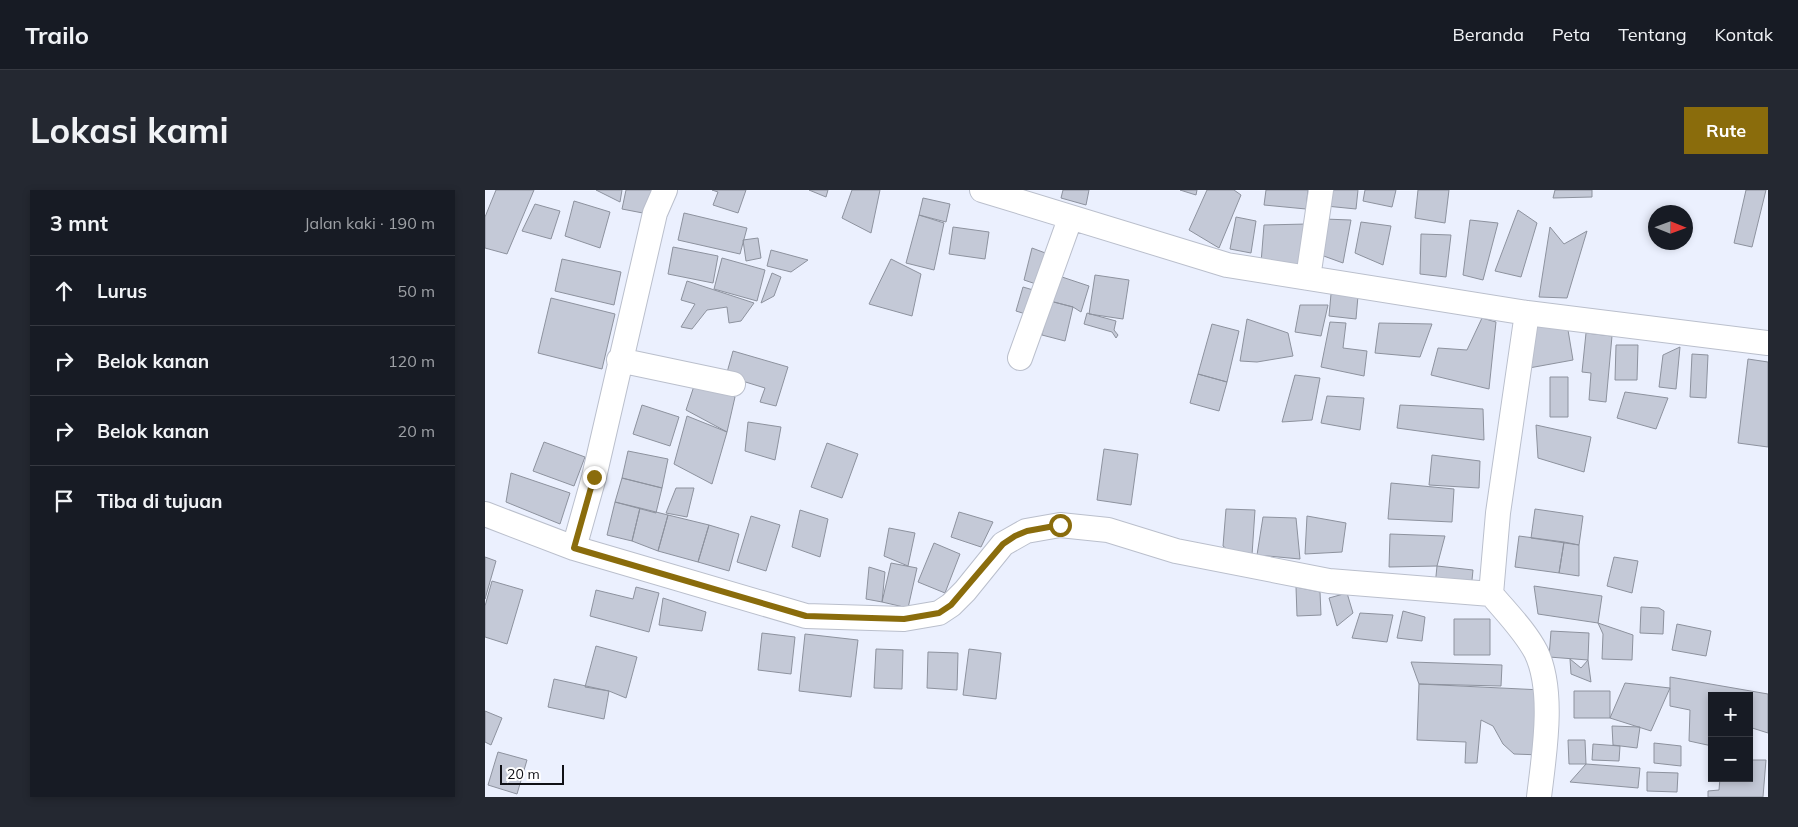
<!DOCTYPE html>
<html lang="id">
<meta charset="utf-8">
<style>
:root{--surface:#171b24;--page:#242831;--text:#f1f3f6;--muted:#9ea1a6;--line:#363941;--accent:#8a6c0c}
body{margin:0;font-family:Mulish,sans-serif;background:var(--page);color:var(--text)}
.controls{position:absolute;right:15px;bottom:15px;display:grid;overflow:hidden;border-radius:0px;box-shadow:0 2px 8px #0003}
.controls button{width:45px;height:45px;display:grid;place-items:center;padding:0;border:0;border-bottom:1px solid var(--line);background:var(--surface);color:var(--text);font:25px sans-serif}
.compass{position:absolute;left:1163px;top:15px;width:45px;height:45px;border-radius:50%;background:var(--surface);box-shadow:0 2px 8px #0003;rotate:91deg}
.scale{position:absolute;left:15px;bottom:12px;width:64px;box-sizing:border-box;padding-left:5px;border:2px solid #101116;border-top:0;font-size:14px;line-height:18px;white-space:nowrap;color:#101116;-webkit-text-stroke:4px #fff;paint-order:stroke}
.stop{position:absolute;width:15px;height:15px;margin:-11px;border:4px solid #8a6c0c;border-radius:50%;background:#fff}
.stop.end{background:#8a6c0c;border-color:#fff;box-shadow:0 1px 5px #0008}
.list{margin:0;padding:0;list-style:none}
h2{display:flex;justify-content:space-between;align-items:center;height:65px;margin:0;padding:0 20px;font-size:21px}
h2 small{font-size:16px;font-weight:400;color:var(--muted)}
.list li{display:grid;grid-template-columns:32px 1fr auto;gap:15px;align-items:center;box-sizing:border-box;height:70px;padding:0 20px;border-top:1px solid var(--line)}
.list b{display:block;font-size:19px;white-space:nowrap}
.list em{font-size:16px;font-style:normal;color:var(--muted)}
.icon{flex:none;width:28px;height:28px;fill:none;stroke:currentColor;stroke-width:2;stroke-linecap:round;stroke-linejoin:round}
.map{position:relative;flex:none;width:1283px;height:607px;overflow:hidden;border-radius:0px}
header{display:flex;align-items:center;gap:30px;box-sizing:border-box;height:70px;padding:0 25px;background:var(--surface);border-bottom:1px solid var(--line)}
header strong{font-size:24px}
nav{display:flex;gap:28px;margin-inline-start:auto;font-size:18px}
.intro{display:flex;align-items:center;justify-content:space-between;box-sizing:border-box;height:120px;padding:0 30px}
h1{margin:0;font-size:35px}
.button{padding:12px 22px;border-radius:0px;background:var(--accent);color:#fff;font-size:18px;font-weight:700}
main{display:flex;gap:30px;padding:0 30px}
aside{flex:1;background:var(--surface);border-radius:0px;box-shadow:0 2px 8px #0003}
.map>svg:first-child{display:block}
.building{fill:#c4c9d7;stroke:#8d929e}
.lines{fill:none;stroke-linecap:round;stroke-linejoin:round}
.street-casing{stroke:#babfcc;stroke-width:26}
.street{stroke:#fff;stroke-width:24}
.route{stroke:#8a6c0c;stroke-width:6}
</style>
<header>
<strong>Trailo</strong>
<nav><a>Beranda</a><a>Peta</a><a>Tentang</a><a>Kontak</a></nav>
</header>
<div class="intro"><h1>Lokasi kami</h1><a class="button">Rute</a></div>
<main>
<aside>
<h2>3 mnt<small>Jalan kaki · 190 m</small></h2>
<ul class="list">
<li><svg class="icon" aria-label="ahead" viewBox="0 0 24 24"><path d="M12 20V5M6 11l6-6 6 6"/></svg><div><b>Lurus</b></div><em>50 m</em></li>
<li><svg class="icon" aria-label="right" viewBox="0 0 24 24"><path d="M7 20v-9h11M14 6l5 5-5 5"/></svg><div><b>Belok kanan</b></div><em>120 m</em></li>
<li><svg class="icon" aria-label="right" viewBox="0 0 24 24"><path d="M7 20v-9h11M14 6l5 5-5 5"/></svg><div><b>Belok kanan</b></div><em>20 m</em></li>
<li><svg class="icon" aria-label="arrive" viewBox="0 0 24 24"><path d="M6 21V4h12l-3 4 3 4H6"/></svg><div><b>Tiba di tujuan</b></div></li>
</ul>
</aside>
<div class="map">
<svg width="1283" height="607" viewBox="0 0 1283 607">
<rect width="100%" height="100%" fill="#ebf0fe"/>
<path class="building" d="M11,0H49L22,64L0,58V27Z
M111,0H137L135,12Z
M141,0H169L163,24L137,19Z
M227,0H261L253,23L228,15L233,2Z
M324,0H343L341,7Z
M367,0H395L386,43L357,28Z
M578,0H604L601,15L576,8Z
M695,0H712L711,5Z
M722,0H749L756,5L734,58L704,40Z
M781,0H823L821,19L779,15Z
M842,0H873L871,19L841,16Z
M880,0H911L907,17L878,11Z
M933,0H964L960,33L930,28Z
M1070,0H1107V7L1068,8Z
M1261,0H1281L1267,57L1249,53Z
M438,8L465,14L461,32L434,25Z
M89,11L125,22L115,58L80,46Z
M50,14L75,21L66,49L37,41Z
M1033,20L1052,33L1036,87L1010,81Z
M199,23L262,38L255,64L193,50Z
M434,25L459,33L449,80L421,73Z
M751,27L771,31L766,63L745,59Z
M839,29L866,30L858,73L836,65Z
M985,30L1013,33L998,90L978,85Z
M876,32L906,36L898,75L870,63Z
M822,34L818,75L776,73L779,35Z
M468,37L504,42L500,69L464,64Z
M1065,37L1079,54L1102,41L1082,108L1054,107Z
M936,44L966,45L961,87L935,84Z
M273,48L276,68L261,71L258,50Z
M188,57L233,66L228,93L183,84Z
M547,58L571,67L560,97L539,90Z
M286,60L323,70L306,82L282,76Z
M237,68L280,80L272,111L229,99Z
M77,69L136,82L129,115L70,101Z
M406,69L436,84L427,126L384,114Z
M287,83L296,87L289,106L276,113Z
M610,85L644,90L638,129L604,124Z
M574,86L604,96L596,122L588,117L565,111Z
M202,91L269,113L256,131L244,133L242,117L222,120L207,139L196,137L210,114L196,110Z
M538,97L555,102L547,126L531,121Z
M846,104L873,106L871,129L844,126Z
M66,108L130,124L117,179L53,163Z
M565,111L588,117L580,151L557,145Z
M815,115H843L836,146L810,142Z
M602,123L631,131L629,140L633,145L631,148L627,142L599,134Z
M997,128L1011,132L1004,199L946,185L953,158L982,160Z
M762,129L803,143L808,166L772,172L755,171Z
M845,132L861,133L858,158L882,161L879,186L836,177Z
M894,133L947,134L935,167L890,163Z
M1049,133L1083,140L1088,170L1044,178Z
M727,134L754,141L742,192L713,184Z
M1101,143L1127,146L1121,212L1104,210L1106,183L1097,182Z
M1131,155H1153L1152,190H1130Z
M1195,157L1191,199L1174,197L1178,165Z
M248,161L303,177L291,216L275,212L280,198L241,186Z
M1207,164L1223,165L1221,208L1205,207Z
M1263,169L1283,172V257L1253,253Z
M713,184L742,192L734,221L705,213Z
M810,185L835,188L827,230L797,232Z
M1065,187H1083V227H1065Z
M210,193L250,207L242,242L201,220Z
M1140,202L1183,208L1171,239L1132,228Z
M842,206L879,208L875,240L836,233Z
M157,215L194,227L185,256L148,244Z
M915,215L998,219L999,250L912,238Z
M202,226L242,242L227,294L189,274Z
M263,232L296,237L290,270L260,261Z
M1051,235L1106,247L1099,282L1053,268Z
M59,252L100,267L89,296L48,281Z
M342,253L373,264L357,308L326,297Z
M619,259L653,264L646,315L612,310Z
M143,261L183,269L177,298L137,288Z
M947,265L995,271L994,298L944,295Z
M26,283L85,303L75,334L21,312Z
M137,288L177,298L171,323L130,312Z
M906,293L969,299L967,332L903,329Z
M191,298H209L202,327L181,323Z
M130,312L155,318L147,351L122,345Z
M155,318L183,325L173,361L147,351Z
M741,319L770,320L767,365L742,359L738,356Z
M1050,319L1098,326L1094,355L1046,348Z
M315,320L343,329L335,367L307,357Z
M474,322L508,332L496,357L466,347Z
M183,325L224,335L213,372L173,361Z
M266,326L295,335L281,381L252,372Z
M822,326L861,333L857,362L820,364Z
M778,327L811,328L815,369L772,365Z
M224,335L254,344L244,381L213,372Z
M404,338L430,343L423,376L399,366Z
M905,344L960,346L952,376L904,377Z
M1034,346L1079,352L1074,383L1030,377Z
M1079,352L1094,355V386L1074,383Z
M449,353L475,364L460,403L433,392Z
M0,367L11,371L0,409Z
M1129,367L1153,371L1147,403L1122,396Z
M406,373L432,378L423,418L397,412Z
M952,376L988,380L986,400L950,396Z
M384,377L400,382L397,412L381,409Z
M7,391L38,400L22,454L0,447V416Z
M1049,396L1117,406L1113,433L1053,424Z
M151,397L174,403L164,442L105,426L111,400L148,409Z
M811,397L835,402L836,425L812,426Z
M862,403L868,423L852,436L844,408Z
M178,408L221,422L217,441L174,435Z
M1156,417L1174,418L1179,421L1178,444L1155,443Z
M918,421L940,427L937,451L912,448Z
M875,423L908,425L902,452L867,448Z
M969,429H1005V465H969Z
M1113,433L1148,445L1147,470L1117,469L1118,444Z
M1192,434L1226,441L1221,466L1187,460Z
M1066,441L1104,443L1103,470L1064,467Z
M277,443L310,447L306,484L273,480Z
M320,444L373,450L366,507L314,501Z
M111,456L152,467L141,508L124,501L100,497Z
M391,459L418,460L417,499L389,498Z
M484,459L516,463L511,509L478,505Z
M443,462L473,463L472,500L442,498Z
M1085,469L1096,478L1103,470L1106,492L1086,484Z
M926,472L1017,475L1016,496L934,494Z
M1185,487L1283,504V543L1264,537V506H1227V556L1204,551L1205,520L1185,516Z
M69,489L124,501L119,529L63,517Z
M1140,493L1185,498L1166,541L1125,528Z
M934,494L1057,500L1056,565L1029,564L1018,554L1008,536L996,530L992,573H980L981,552L932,550Z
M1089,501H1125V528H1089Z
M0,521L17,528L6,555L0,552Z
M1127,536L1155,537L1152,558L1128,555Z
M1083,550H1100L1101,574H1084Z
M1169,553L1196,556V576L1169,573Z
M1108,554L1135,556L1134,571L1107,570Z
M13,562L42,570L32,604L3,595Z
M1264,570H1281L1278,607H1223V601L1234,600L1235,588H1264Z
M1101,574L1155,578L1153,598L1085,592Z
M1162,582L1193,583L1192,602L1162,601Z"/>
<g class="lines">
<g class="street-casing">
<path id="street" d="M497,0L742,75L1042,123L1283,153
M823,88L836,0
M1042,123L1013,323L1006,404C1022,423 1040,441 1051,462C1070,501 1059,565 1054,607
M535,168L585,29
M134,170L248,194
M0,324L89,358L321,426L419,429L454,423L466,415L480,401L518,354L541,341L575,335L623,340L691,361L844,391L1006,404
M89,358L109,287L170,23L180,0"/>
</g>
<use href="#street" class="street"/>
</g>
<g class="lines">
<path class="route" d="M109,287L89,358L321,426L419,429L454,423L466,415L518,354L530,346L542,341L575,335"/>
</g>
</svg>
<div class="controls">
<button>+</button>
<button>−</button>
</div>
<svg class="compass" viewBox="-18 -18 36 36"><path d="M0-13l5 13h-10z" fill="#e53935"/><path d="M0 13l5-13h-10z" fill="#9ea1a6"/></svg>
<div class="scale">20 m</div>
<div class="stop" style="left:575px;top:335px"></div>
<div class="stop end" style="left:109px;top:287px"></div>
</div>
</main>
